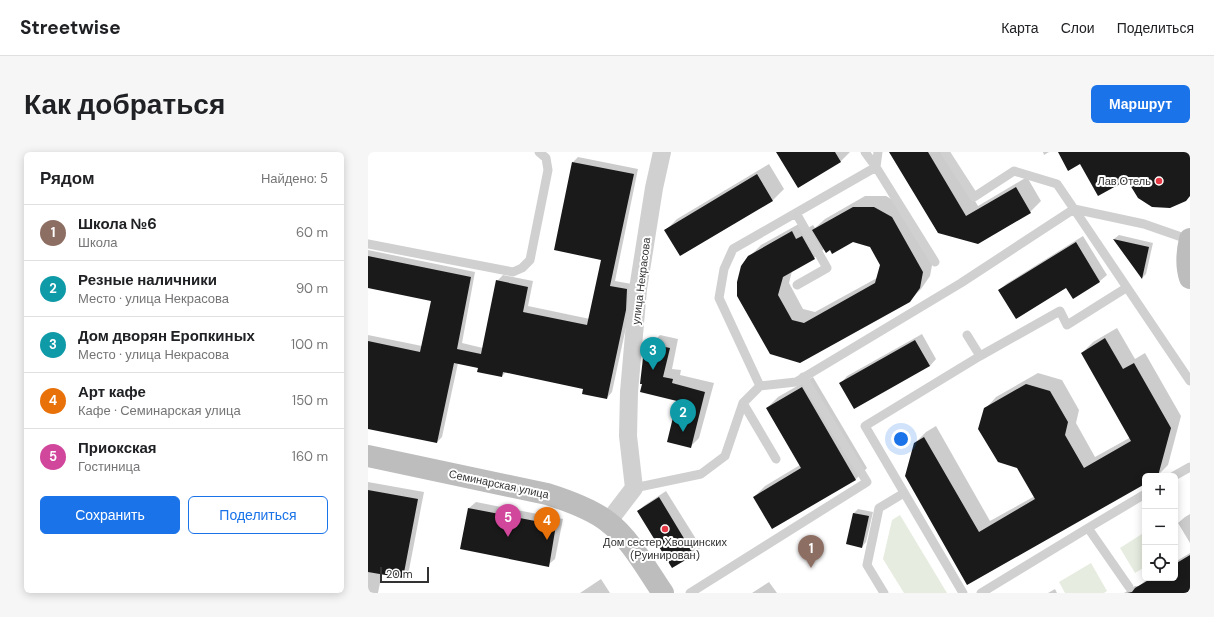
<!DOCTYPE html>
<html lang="ru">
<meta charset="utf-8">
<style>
:root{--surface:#fff;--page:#f6f6f6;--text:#202124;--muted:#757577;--line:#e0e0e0;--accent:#1a73e8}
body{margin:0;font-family:"DM Sans",sans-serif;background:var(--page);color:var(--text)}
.controls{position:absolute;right:12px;bottom:12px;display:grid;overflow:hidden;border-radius:6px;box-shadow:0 2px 10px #0003}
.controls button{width:36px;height:36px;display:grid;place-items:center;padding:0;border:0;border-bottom:1px solid var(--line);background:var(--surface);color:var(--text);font:20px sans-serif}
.scale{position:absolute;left:12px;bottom:10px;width:49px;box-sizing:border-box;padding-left:4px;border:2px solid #333;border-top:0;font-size:11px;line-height:14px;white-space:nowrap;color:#333;-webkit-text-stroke:3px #fff;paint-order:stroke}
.you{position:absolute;left:533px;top:287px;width:14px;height:14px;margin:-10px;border:3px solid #fff;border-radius:50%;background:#1a73e8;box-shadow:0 0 0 6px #1a73e833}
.badge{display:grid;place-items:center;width:26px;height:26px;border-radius:50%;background:var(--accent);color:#fff;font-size:13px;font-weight:700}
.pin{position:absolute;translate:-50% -33px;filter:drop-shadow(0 1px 2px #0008)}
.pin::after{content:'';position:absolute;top:21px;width:14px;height:12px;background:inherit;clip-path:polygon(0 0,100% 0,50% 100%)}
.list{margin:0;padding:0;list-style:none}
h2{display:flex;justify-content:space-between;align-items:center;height:52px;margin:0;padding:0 16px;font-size:17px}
h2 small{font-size:13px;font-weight:400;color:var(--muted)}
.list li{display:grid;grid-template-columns:26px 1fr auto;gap:12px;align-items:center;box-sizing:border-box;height:56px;padding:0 16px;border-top:1px solid var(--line)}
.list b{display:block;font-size:15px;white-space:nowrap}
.list p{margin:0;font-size:13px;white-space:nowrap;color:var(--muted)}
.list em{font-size:13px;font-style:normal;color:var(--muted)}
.actions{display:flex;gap:8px;padding:12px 16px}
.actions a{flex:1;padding:9px 0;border:1px solid var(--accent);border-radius:6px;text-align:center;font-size:14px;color:var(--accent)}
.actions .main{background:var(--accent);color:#fff}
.icon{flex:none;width:22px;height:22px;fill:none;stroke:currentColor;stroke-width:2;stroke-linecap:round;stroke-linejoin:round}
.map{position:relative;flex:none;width:822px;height:441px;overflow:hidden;border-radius:6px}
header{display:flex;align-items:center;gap:24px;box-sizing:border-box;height:56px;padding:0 20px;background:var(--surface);border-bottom:1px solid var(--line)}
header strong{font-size:19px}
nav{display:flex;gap:22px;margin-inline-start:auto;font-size:14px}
.intro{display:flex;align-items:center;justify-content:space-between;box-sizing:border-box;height:96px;padding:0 24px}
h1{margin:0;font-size:28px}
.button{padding:10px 18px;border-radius:6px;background:var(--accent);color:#fff;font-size:14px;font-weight:700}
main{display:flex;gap:24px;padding:0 24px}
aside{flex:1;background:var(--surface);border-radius:6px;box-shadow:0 2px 10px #0003}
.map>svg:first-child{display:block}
.green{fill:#e6ecdf}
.shadow{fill:#0003;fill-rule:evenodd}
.building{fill:#1a1a1a}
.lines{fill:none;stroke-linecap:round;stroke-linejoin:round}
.lane{stroke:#d0d0d0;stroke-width:9}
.street{stroke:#d0d0d0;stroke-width:18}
.secondary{stroke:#bdbdbd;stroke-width:22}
.poi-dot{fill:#e63946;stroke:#fff;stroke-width:1.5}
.labels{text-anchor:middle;stroke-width:4;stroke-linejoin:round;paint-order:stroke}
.poi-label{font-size:11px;fill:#333;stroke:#fff;text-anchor:end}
.street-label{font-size:11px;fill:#333;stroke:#fff}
</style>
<header>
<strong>Streetwise</strong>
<nav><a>Карта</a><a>Слои</a><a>Поделиться</a></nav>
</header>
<div class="intro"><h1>Как добраться</h1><a class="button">Маршрут</a></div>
<main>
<aside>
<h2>Рядом<small>Найдено: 5</small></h2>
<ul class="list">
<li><span class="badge" style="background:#8d6e63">1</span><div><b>Школа №6</b><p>Школа</p></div><em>60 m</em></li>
<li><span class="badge" style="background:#0f9aa8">2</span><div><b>Резные наличники</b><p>Место · улица Некрасова</p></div><em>90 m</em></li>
<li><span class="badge" style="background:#0f9aa8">3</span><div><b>Дом дворян Еропкиных</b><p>Место · улица Некрасова</p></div><em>100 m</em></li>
<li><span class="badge" style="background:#e8710a">4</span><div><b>Арт кафе</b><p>Кафе · Семинарская улица</p></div><em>150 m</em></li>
<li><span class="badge" style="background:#d1479c">5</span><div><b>Приокская</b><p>Гостиница</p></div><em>160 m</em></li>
</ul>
<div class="actions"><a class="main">Сохранить</a><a>Поделиться</a></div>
</aside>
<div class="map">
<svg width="822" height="441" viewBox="0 0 822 441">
<rect width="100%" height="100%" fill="#fff"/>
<path class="green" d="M532,363L579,441H536L515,407L524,368Z
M777,380V415L767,421L752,396Z
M723,411L739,439L736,441H697L691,430Z"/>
<path class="shadow" d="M410,0H482L473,9L431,35Z
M528,0H578L610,54L659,25L673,49L662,60L610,91Z
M675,0H681L676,3Z
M210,5L270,17L247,129L264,132L263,152L244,240L239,246L216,236L138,220L134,224L111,215L90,211L74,285L69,290L0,276V183L54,194L64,148L0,135V98L107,120L94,191L115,196L129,129L135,123L165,129L160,154L222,167L234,107L205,10Z
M401,12L416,37L405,48L313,103L298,78L309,67Z
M497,44H518L535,54L565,108L562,124L553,137L541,149L432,210L381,105L393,93L436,69L440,76L445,73L447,76L457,67ZM485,89L502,94L513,112L509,126L447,160L435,157L421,131L424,119L446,106L456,97H463Z
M751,83L785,91L778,122L774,126L746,87Z
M715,84L739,123L732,129L705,146L698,135L631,139L638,132Z
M749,176L767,207L777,201L813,264L800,313L789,324H777V331L600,432L547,291L558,280L568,274L622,369L667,344L617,257L628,245L670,221L694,228L711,258L708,271L727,305L763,285L714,201L725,190Z
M554,182L568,207L562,214L473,231L479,224Z
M292,183L310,187L304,217L313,218L312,223L346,231L331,286L322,295L311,249L273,231L276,206L281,200L283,192Z
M445,225L499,316L488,327L404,376L386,345L397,334L432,313L399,256L410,245Z
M0,330L56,340L41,418L34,425L14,421L10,441H0Z
M298,339L333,395L326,402L304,415L270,359L277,353Z
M108,350L195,367L187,407L180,413L101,356Z
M490,357L505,360L498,390L494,395L486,361Z
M822,362V391L810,371L817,365Z
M822,401V441H756L767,434H771L781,426H807V410Z
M233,427L242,441H212Z
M401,430L409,441H384Z
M687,437L689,441H680Z"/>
<path class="building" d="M408,0H467L473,10L430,36Z
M521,0H560L598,64L648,35L663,61L610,92L570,81Z
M690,0H822V44L818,49L802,56L784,55L770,46L759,28L730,44L712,12L700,19Z
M204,10L266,22L242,134L259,137L258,158L239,247L214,242L215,237L135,220L134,225L109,220L110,216L86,211L69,291L0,277V189L52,200L63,149L0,136V104L103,125L89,197L113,202L128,128L160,135L155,160L219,173L233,108L186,98Z
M389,22L405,49L312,104L296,78Z
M485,55H506L524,65L555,120L552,136L542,150L432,211L402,202L369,144V130L373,114L380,104L424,79L428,87L434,84L447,107L415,125L410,143L424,168L436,171L507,131L512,113L502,95L485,90L464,102L462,98L458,101L444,78Z
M745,87L781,95L774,127Z
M708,90L732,130L705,147L698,136L648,167L630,138Z
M737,186L755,217L766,211L803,276L790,324H777V332L599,433L537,324L546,291L556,285L611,380L667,347L649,316L630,310L610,277L616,256L658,232L682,239L700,270L697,283L716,316L763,289L713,201Z
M547,188L562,214L486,257L471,231Z
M282,192L302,196L295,225L305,227L304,231L337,240L323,296L299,290L309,249L272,240L274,232H272L275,206H279Z
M434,235L488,328L404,377L385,345L433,316L398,256Z
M0,338L50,347L35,426L0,420Z
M291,345L326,403L304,416L269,359Z
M100,356L188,373L181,415L92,397Z
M485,361L501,364L494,396L478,392Z
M822,403V441H759L764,440L767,436L784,426H807V412Z"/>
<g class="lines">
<path class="lane" d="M497,0L508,15L567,110
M706,57L822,229
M706,57L776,72L822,88
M428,61L459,116L429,133
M0,92L145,120L154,116L162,108L180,18L178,6L171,0
M612,204L692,159L699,173L758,136
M392,234L428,230L593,131L706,57L689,32L646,19L606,45L577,0
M375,251L408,307
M806,324L822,315
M266,336L333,322L357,304L375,251L392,234L351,146L356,117L365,97L508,15L510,0
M720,376L777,342
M322,441L499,330L435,225
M516,441L499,413L511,356L536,341
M595,441L497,274L612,204L599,183
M613,441L720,376L761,435"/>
<path class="street" d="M240,370L266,336L260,284L261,240L270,137L286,36L294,0"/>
<path class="secondary" d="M822,87C819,100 818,114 822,126
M0,304L179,342C198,348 224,357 240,370C261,385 280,419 295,441"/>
</g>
<g class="poi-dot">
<circle cx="791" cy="29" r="4"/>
<circle cx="297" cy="377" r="4"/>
</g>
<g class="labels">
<g class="poi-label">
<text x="783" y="33">Лав Отель</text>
<text x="297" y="394" text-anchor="middle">Дом сестер Хвощинских<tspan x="297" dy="13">(Руинирован)</tspan></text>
</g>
<g class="street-label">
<text transform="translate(273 129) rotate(-83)" y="4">улица Некрасова</text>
<text transform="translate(131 332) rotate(12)" y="4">Семинарская улица</text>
</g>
</g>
</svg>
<div class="controls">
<button>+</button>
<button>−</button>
<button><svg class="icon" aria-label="locate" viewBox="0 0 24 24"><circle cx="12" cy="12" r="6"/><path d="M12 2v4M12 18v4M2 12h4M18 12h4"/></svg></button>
</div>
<div class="scale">20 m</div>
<div class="you"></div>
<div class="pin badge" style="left:443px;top:416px;background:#8d6e63">1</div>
<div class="pin badge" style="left:315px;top:280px;background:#0f9aa8">2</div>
<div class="pin badge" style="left:285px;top:218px;background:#0f9aa8">3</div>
<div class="pin badge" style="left:179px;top:388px;background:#e8710a">4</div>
<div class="pin badge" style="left:140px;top:385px;background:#d1479c">5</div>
</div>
</main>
